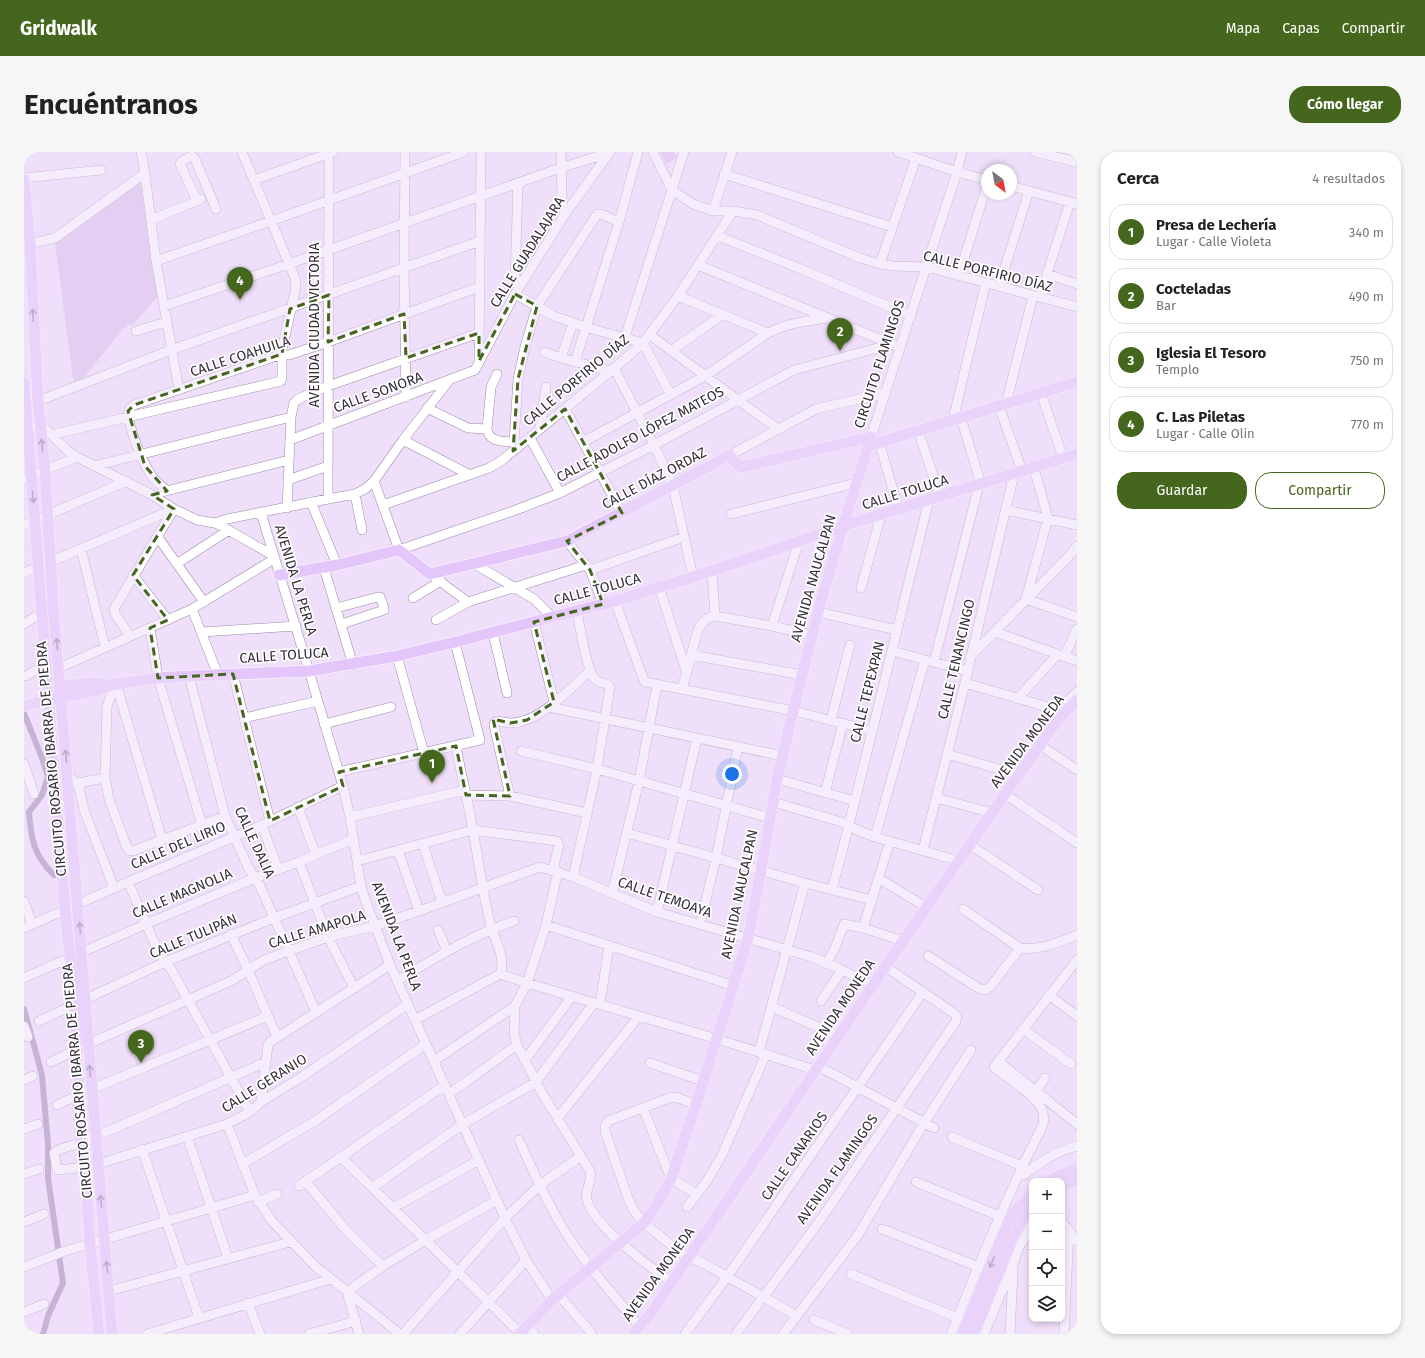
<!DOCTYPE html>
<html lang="es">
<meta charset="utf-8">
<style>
:root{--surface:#fff;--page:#f6f6f6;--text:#202124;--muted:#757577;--line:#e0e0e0;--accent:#45661d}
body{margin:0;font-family:"Fira Sans",sans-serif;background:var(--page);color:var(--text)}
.controls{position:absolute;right:12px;bottom:12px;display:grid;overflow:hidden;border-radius:8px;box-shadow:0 2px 6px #0003}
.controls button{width:36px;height:36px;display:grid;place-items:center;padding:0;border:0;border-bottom:1px solid var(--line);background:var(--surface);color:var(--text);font:20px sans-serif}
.compass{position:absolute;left:957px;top:12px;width:36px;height:36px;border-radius:50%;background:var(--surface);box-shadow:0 2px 6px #0003;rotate:148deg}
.you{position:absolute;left:708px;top:622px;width:14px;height:14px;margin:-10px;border:3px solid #fff;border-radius:50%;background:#1a73e8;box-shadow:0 0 0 6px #1a73e833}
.badge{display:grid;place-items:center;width:26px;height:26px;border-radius:50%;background:var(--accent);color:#fff;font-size:13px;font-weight:700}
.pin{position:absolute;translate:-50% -33px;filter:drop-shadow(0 1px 2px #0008)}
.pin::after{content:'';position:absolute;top:21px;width:14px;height:12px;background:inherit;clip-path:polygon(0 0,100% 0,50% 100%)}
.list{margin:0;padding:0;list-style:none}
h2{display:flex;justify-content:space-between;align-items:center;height:52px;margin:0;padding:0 16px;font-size:17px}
h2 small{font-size:13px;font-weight:400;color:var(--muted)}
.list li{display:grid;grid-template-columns:26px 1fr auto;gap:12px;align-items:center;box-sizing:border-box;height:56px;margin:0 8px 8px;padding:0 8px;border:1px solid var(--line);border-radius:16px}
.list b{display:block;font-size:15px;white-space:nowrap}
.list p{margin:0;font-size:13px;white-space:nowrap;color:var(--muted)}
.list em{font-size:13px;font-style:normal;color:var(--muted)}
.actions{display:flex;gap:8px;padding:12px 16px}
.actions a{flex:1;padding:9px 0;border:1px solid var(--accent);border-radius:16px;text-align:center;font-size:14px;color:var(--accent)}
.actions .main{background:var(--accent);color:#fff}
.icon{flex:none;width:22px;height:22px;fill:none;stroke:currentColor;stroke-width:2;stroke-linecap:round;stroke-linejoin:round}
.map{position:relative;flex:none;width:1053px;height:1182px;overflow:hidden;border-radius:16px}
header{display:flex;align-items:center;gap:24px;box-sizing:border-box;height:56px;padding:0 20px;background:var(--accent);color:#fff}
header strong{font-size:19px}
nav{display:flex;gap:22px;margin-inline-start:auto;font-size:14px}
.intro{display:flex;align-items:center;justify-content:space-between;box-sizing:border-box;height:96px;padding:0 24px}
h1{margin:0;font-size:28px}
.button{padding:10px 18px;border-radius:16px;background:var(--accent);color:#fff;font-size:14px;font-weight:700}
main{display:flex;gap:24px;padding:0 24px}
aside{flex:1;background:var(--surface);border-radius:16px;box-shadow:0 2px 6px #0003}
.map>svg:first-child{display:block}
.green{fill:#d7bcec}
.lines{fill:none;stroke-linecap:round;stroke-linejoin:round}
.canal{stroke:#997fad;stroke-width:6}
.minor-casing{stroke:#9a8ca5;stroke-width:10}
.major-casing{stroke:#fff;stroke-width:12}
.minor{stroke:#fff;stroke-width:9}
.major{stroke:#e5c6fb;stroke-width:11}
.oneway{stroke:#837290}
.marked{fill:none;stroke:#45661d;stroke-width:3;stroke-dasharray:8 5;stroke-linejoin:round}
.labels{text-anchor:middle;stroke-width:3.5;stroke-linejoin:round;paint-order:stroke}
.street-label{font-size:14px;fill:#332e38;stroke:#fff}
</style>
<header>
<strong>Gridwalk</strong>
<nav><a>Mapa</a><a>Capas</a><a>Compartir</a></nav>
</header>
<div class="intro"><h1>Encuéntranos</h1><a class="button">Cómo llegar</a></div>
<main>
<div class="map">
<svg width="1053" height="1182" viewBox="0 0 1053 1182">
<rect width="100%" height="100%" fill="#efdffa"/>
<path class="green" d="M636,0H650L653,6L642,12Z
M116,28L134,144L109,173L103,172L55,232L50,233L31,92Z"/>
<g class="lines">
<path class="canal" d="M0,561L18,606L24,625L18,643L5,660C7,687 10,704 30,723
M0,857L18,923L24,993V1026L39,1131L24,1164L19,1182"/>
<g class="minor-casing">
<path id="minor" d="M117,0L121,21L132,109L155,238
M381,0L380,115L382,245
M537,0L538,51L541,62
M629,0L648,38L669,52L689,59H709L733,63L836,106L856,112L869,114L903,115L1053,155
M874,0L933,20L963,28
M1011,0L1053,10
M700,22L868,75
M0,26L77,18
M230,28L309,0
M494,31L491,129L495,136
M987,34L1053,52
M173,49L156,12L158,9L168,4L171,7L192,57
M689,59L708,0
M127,68L177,47
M694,84L777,117L887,164
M0,93L31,86L121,21
M132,109L247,69L440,0
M856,112L892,6
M674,113L870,193
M1023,122L1053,132
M935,123L963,33
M975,134L1005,39
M491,142L530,164L561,175L619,191L647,243
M654,144L744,181
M1017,146L1023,122L1046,50
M140,154L265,112L536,16L585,1
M112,179L142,170
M626,183L714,248L754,277
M601,185L660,0
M647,199L699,162
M520,200L537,206L587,219
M537,206L549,171
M455,208L457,0
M551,210L595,70L614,0
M590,216L630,293L649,334L669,425
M473,222L467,235L463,277C466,293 482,287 494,292
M0,236L14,249L147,198L456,89
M1017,241L1039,306
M982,252L1009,144
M975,254L998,319
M403,256L444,276L463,277
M541,257L598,361
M937,266L957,332
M929,268L962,130
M516,277L522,235
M0,278L16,272L44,299L53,305L128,343L150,357L173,368L191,371L199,375L250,404
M894,278L916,345
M27,283L257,229L258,224V197L272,135L271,126L218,0
M847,285L933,20L938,0
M506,286L536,341
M266,288L451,218L491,142L541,62L586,0
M379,288L446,323
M490,290L494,227L501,195L513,154L572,64L574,62H577L595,70
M559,290L681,224L744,181C763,171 783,169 803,166
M855,290L875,358
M706,303L792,257L862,241
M70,314L267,265
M1010,316L1024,366L1002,447L1053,465
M0,327L53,305
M264,328L304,314
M350,329L375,398L492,358L536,341L630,293L770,218L869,192
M143,339C138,334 131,329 127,323C119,311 100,268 106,256L110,253L258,202L265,203L304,190L455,135
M138,340L265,308
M331,342L338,378
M304,347L305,0
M287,350L313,413
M359,353L465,316L477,309L587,219L619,191L654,144L709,59
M263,356L267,265L270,251L274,247L304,234L455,181
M982,358L1053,373
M237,361L285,519L319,634L326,665L337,734L342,750L366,813L481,1066L502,1108L528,1148
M707,362L832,331
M191,371L203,367L304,347L331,342L341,337L350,329L379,288L424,230
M0,373L103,329
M133,384L180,450
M543,389L566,418L579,452
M57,397L81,495
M154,411L205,378
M449,411L510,447L528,465
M300,416L329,513
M566,418L660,385
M688,419L691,464
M0,421L150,357
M406,422L444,450
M109,423L144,468
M635,435L662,518
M837,436L857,363
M389,446L417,429
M591,449L619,526L621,530L770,559L848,579
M312,456L354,445H356L360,456V458L318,472
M168,457L194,523
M794,460L873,478
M412,468L444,450L562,413
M510,470L530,550
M0,472L23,457
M748,474L775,389
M126,476L134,526L178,673
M178,480L272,474
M971,480L1053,509
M469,481L483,541
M106,484L91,462L90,457L150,357
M868,499L943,519
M667,503L778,523
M373,504L400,601
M946,505L1045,404L1053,394
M1040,505L1053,477
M910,510L955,333
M209,522L246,669
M2,524L12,518L35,516L168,457L250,407
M165,524L201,664L225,717L236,734L292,860
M941,531L1034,558L1053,540
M92,532L138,687
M92,535L87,543L83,554L81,626L85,647L103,696L106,699H109L201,664
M658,537L674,478C678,470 682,466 691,464L748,474L788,483
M993,547L1033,503
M525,555L759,604
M220,566L294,549
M807,568L826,493
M300,572L367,555
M1016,593L1053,618
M432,594C437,622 444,650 449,678C455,711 459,743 467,775C472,791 482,805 476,822
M497,599L573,617L746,666
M923,602L995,623
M0,612L10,642
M315,620L456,588L431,490
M44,625L54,631L60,658L90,736
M753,627L831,649
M54,631L81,626
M801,641L819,571
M981,642L1053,691
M442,643L486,644L563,661
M486,644L470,573L471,570C477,568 481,571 487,571C492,571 497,570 502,568C522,562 550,533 566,519
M912,646L969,661
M749,650L821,671L831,677L851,685L935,709
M274,655L292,703
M326,665L441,638
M238,673L254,717
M603,681L781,731L848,748
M851,685L901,508
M399,692L418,750
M946,693L1014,738
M374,698L395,759
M899,698L941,531L990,322
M333,709L449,678L533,689L535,693L529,718
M275,710L304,785L330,836
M549,725L573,617L586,535L583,532C579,531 575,531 572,528C562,519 556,474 553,459
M854,726L902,755
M104,730L134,799L148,819L226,960
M808,738L831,649L905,348
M588,742L615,629L633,533
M0,749L8,772
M939,757L996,796C1016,799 1035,790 1053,783
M633,760L673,586
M676,772L692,706L714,595
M522,773L710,834
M0,776L104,730L238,673L319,634
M839,776L866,689
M414,778L423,799
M207,782L224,818L253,885
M904,804L956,837L962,838L967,834L996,796
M803,811L811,796L820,772L839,776L879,789
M476,822L503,831L693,887L791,918
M0,826L122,772L231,726L275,710L329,687
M373,829C411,806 448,783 490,769
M1025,843L1053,864
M797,849L818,818
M576,852L585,794
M491,854L490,882L493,893L518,941L566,1019C569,1030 560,1038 563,1048C570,1074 625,1115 648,1130
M748,855L815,884
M391,868L476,822
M15,869L141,810L250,766L337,734
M0,874L4,885
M999,877L1047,912
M64,892L209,828L240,808L304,785L351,774L395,759L516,715L549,725L633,760L788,805L818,818L849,833
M735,900L781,731
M501,908L548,844
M410,909L491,854L503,831L522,773L534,719
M974,909L1053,972
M27,910L54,897
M626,911L679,929
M794,914L910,976
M0,928L9,924
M68,937L244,864
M1012,939L1021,926
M425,942L493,893
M237,950L244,893L246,890L366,813
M33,953L53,944
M672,953L652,945L645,946L584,969L581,974V979L604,1046L610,1059L620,1071L658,1102L679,1111L773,1164
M619,956L647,1027L673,1042
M533,967L615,864
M203,972L231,1043L247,1068L291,1114L376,1182
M0,977L14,972
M163,984L204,1106
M928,985L998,1014
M495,988C510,1021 525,1055 545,1086C566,1117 592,1146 616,1175
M118,997L175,1166
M317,1005L496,1181
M74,1012L203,972L226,960L237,950L279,924L384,852
M218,1012L291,969L402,892
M61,1015L34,1018L33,1017L30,1001C35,995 50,994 57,991L242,910
M995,1021L1000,1023C1016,1010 1032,999 1053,994
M0,1022L15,1017
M281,1029L323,1079L359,1114
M892,1030L980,1066
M275,1034L421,933
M349,1035L439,972L512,930L570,851
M234,1050L253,1042
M663,1055L683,1029L698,1003L742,902
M369,1056L455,1008
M0,1070L20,1062
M1038,1070L1053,1089
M858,1077L955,1115
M0,1115L41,1099L231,1043
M827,1122L934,1166
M85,1139L266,1090
M535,1143L568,1182
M224,1151L236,1182
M0,1160L20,1152
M790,1168L824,1182
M503,1174L510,1182
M123,1182L307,1127
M285,1182L332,1169
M335,1182L323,1140L359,1114L402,1088L473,1048
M379,1182L481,1066L516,1033L557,1004
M436,1182L502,1108
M661,1182L703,1125L899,840
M712,1182L797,1067L932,869L933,865L931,862L862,815
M759,1182L834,1083L900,971L947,898
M927,1182C955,1111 984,1041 1019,973C1020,967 1020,960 1016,954C1010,943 981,924 970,915L1053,808
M960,1182L989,1113L994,1097L1008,1073
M986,1182L989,1119
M1040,1182L1045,1079"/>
</g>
<g class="major-casing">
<path id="major" d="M0,28L6,92L14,249L21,319L29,453L88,1182
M0,231L41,758L51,852L55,934L53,944L55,977L61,1015L66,1092L75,1182
M844,294L1053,230
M255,423L313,413L375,398L406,422L543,389L706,303C710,308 712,314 718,315L847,285
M36,534L70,531L84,533
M0,554L37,545L70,539L87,533L134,526L165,524L285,519L373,504L431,490L591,449L688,419L819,374L1053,302
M1026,1029L1031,1025L1053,1017
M1038,1033L1053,1028
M495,1182L528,1148L620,1071L632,1054L647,1027L672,953L724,786L737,719L753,627L778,523L794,460L819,374L847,285
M609,1182L627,1161L665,1105L879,789L981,642L1037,564L1053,548
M938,1182L985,1068L992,1058L1008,1042
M950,1182L986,1093L996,1072L1008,1055"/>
</g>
<use href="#minor" class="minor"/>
<use href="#major" class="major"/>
</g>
<defs><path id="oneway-shaft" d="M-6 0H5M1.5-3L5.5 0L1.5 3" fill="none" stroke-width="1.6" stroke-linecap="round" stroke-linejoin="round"/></defs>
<g class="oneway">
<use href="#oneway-shaft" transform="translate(9 163) rotate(-93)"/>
<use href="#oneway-shaft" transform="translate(18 293) rotate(-96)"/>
<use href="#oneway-shaft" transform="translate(9 345) rotate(85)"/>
<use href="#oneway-shaft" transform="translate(33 492) rotate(-95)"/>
<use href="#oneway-shaft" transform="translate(42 604) rotate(-95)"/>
<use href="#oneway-shaft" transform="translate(56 776) rotate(-94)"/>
<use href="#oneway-shaft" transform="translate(66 919) rotate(-95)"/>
<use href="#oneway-shaft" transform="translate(77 1049) rotate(-95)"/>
<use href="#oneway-shaft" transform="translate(968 1110) rotate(112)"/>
<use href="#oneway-shaft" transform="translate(83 1115) rotate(-95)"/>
</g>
<path d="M0 0H1053V1182H0ZM491,142L513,154L494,227L489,299L541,257L598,361L543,389L566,418L579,452L510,470L530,550L503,568L486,571L469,567L486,644L442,643L432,594L315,620L319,634L246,669L209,522L134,526L126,476L144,468L109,423L150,357L128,343L143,339L121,314L104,259L110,253L258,202L266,157L305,143L304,190L380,162L382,206L455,181V209Z" fill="#efdffa" fill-opacity=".55" fill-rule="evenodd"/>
<path class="marked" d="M491,142L513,154L494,227L489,299L541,257L598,361L543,389L566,418L579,452L510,470L530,550L503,568L486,571L469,567L486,644L442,643L432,594L315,620L319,634L246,669L209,522L134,526L126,476L144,468L109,423L150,357L128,343L143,339L121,314L104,259L110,253L258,202L266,157L305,143L304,190L380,162L382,206L455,181V209Z"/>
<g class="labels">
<g class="street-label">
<text transform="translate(503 100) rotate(-58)" y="5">CALLE GUADALAJARA</text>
<text transform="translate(964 119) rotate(14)" y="5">CALLE PORFIRIO DÍAZ</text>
<text transform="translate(290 173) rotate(-90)" y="5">AVENIDA CIUDAD VICTORIA</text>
<text transform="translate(216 204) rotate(-18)" y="5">CALLE COAHUILA</text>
<text transform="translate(855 212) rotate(-72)" y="5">CIRCUITO FLAMINGOS</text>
<text transform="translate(552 228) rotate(-40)" y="5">CALLE PORFIRIO DÍAZ</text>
<text transform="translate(354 240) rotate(-20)" y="5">CALLE SONORA</text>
<text transform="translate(616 282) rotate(-28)" y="5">CALLE ADOLFO LÓPEZ MATEOS</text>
<text transform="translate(630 326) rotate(-28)" y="5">CALLE DÍAZ ORDAZ</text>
<text transform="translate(881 340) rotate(-17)" y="5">CALLE TOLUCA</text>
<text transform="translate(789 426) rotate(-74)" y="5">AVENIDA NAUCALPAN</text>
<text transform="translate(272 428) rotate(73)" y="5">AVENIDA LA PERLA</text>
<text transform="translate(573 437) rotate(-15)" y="5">CALLE TOLUCA</text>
<text transform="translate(260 503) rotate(-4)" y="5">CALLE TOLUCA</text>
<text transform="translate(932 507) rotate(-77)" y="5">CALLE TENANCINGO</text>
<text transform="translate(843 540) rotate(-76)" y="5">CALLE TEPEXPAN</text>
<text transform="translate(1003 589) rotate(-53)" y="5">AVENIDA MONEDA</text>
<text transform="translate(27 607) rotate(-95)" y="5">CIRCUITO ROSARIO IBARRA DE PIEDRA</text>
<text transform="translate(231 690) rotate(65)" y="5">CALLE DALIA</text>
<text transform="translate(154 693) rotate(-23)" y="5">CALLE DEL LIRIO</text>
<text transform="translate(158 741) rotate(-23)" y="5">CALLE MAGNOLIA</text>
<text transform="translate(715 742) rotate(-78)" y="5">AVENIDA NAUCALPAN</text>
<text transform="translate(641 745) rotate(19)" y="5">CALLE TEMOAYA</text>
<text transform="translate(293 777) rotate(-17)" y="5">CALLE AMAPOLA</text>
<text transform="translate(169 784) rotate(-23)" y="5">CALLE TULIPÁN</text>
<text transform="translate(373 784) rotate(69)" y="5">AVENIDA LA PERLA</text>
<text transform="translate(816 855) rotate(-56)" y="5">AVENIDA MONEDA</text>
<text transform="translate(53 929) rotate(-95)" y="5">CIRCUITO ROSARIO IBARRA DE PIEDRA</text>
<text transform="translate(240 931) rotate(-32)" y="5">CALLE GERANIO</text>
<text transform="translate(770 1004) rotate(-55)" y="5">CALLE CANARIOS</text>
<text transform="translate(813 1017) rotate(-55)" y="5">AVENIDA FLAMINGOS</text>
<text transform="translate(634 1122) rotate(-54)" y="5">AVENIDA MONEDA</text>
</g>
</g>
</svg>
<div class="controls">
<button>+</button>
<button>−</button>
<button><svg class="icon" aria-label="locate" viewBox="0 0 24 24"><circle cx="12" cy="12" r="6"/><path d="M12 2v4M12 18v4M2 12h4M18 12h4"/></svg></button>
<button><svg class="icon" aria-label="layers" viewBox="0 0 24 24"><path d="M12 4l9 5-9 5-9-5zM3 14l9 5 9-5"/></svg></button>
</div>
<svg class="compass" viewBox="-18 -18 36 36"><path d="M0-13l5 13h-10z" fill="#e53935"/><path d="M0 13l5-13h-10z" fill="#757577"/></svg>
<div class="you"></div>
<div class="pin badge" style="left:408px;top:631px">1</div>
<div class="pin badge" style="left:816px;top:199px">2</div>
<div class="pin badge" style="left:117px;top:911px">3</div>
<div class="pin badge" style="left:216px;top:148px">4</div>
</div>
<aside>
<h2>Cerca<small>4 resultados</small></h2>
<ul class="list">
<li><span class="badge">1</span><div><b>Presa de Lechería</b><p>Lugar · Calle Violeta</p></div><em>340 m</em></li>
<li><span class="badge">2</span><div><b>Cocteladas</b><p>Bar</p></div><em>490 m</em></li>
<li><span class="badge">3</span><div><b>Iglesia El Tesoro</b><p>Templo</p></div><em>750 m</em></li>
<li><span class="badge">4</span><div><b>C. Las Piletas</b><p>Lugar · Calle Olin</p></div><em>770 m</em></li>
</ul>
<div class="actions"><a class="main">Guardar</a><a>Compartir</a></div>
</aside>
</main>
